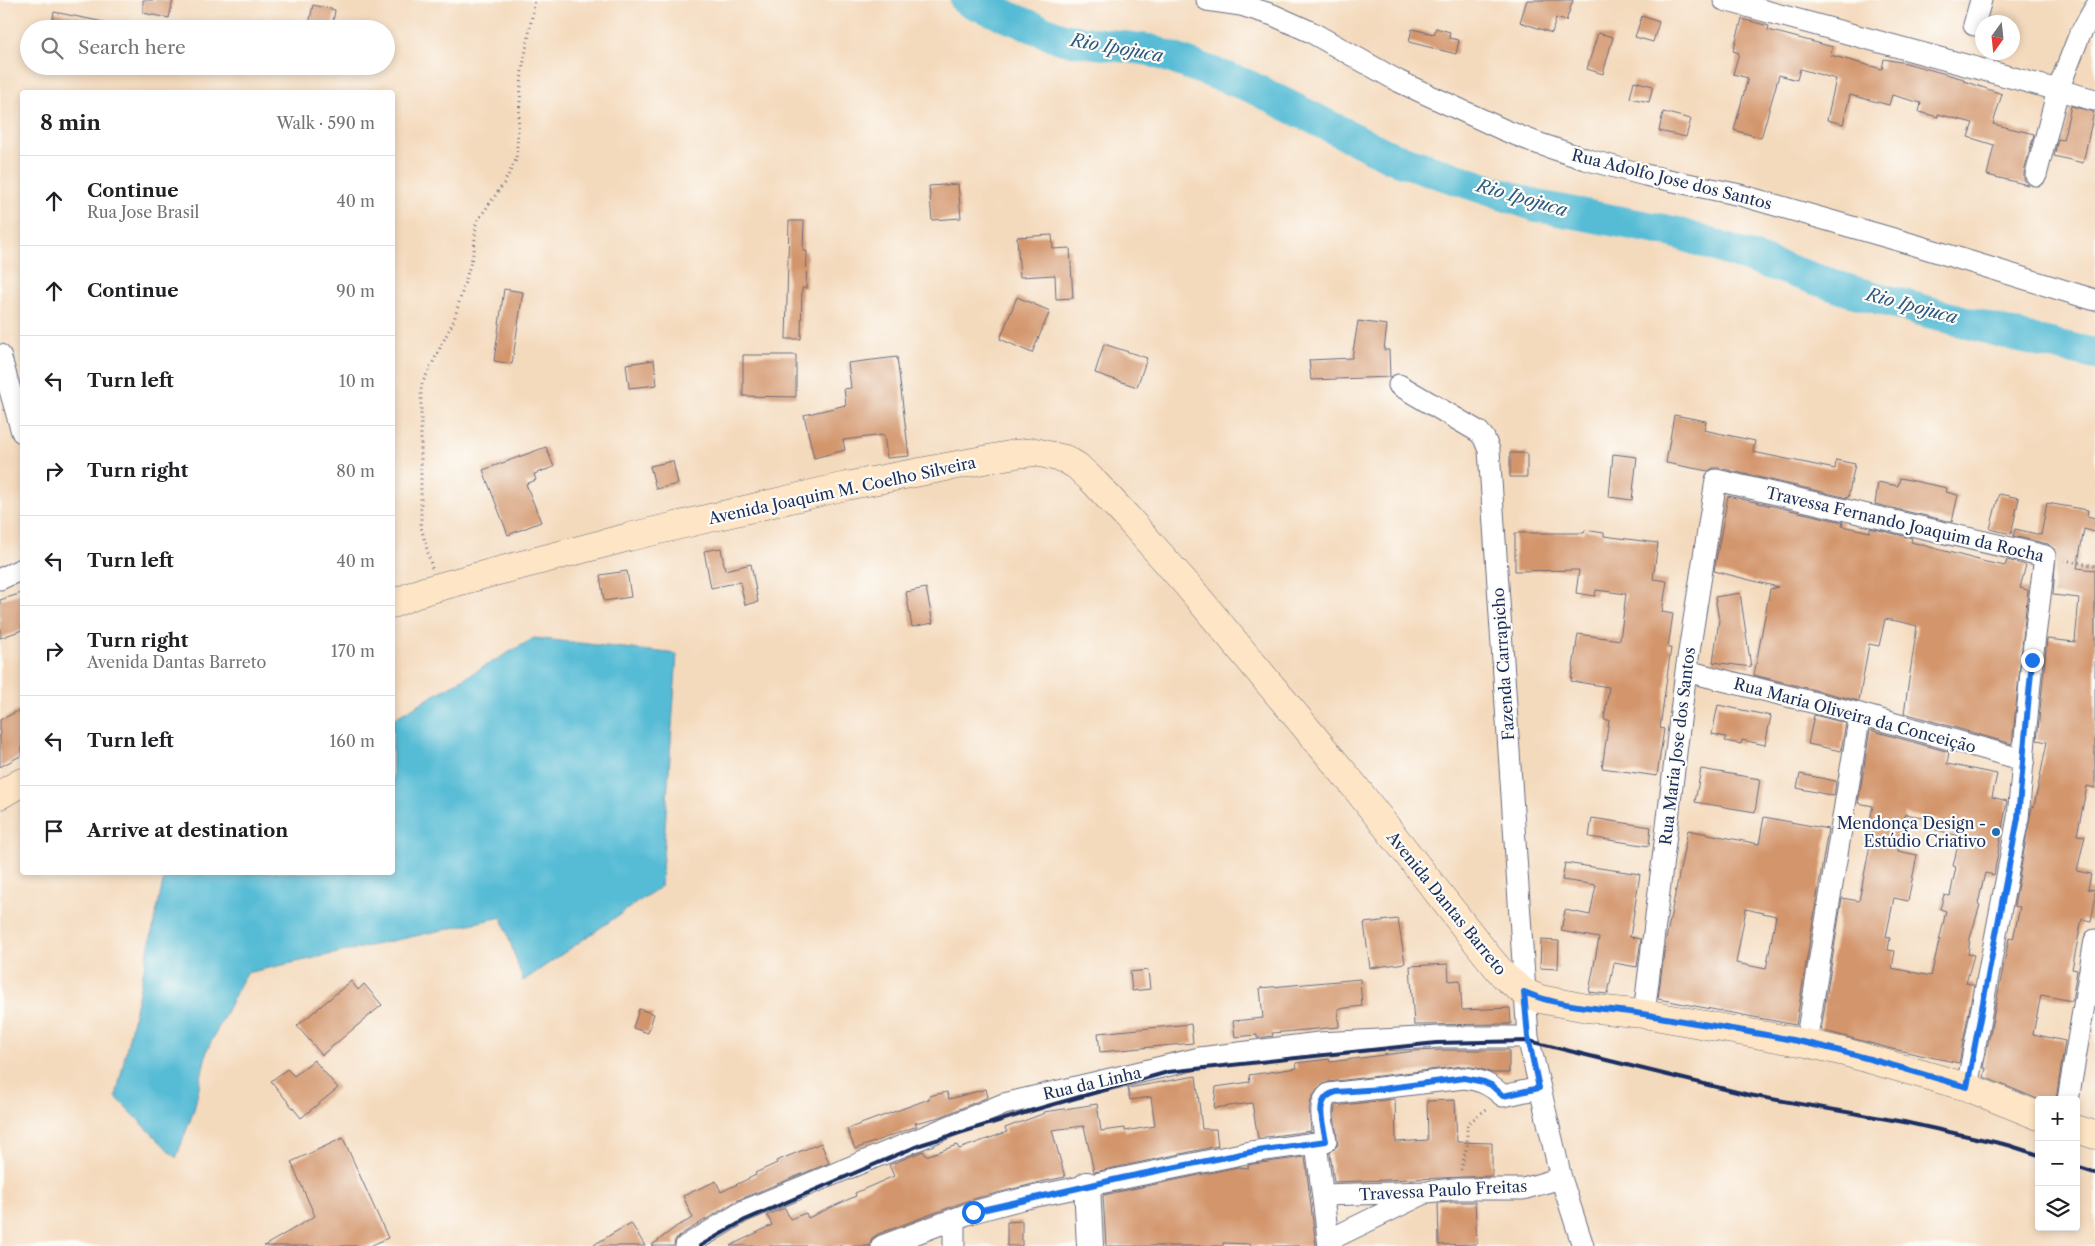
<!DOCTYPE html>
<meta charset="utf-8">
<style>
:root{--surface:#fff;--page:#f2f2f2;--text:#202124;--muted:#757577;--line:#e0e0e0}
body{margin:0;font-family:"Libre Caslon Text",serif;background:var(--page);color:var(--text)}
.controls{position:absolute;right:15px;bottom:15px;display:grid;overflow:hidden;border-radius:5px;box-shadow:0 2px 8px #0003}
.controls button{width:45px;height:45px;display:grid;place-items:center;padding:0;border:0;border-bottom:1px solid var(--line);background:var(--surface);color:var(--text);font:25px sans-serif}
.compass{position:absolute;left:1975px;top:15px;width:45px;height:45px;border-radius:50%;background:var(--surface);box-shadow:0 2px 8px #0003;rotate:195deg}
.stop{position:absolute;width:15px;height:15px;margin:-11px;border:4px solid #1a73e8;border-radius:50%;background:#fff}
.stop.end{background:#1a73e8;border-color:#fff;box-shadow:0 1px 5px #0008}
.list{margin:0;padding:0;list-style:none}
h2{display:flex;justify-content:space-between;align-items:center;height:65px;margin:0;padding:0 20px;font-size:21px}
h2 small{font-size:16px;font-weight:400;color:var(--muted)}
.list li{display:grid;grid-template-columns:32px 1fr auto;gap:15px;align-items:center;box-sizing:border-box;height:90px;padding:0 20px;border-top:1px solid var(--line)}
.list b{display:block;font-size:19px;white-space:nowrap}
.list p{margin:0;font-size:16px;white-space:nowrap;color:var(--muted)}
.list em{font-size:16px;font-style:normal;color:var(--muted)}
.icon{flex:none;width:28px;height:28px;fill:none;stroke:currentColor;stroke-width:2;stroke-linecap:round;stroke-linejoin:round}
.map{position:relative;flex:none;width:2095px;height:1246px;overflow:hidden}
.search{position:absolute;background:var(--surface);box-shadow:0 2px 8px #0003;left:20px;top:20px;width:375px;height:55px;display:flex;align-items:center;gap:12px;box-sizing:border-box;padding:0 18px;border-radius:28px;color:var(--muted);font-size:19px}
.panel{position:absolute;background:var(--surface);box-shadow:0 2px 8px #0003;left:20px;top:90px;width:375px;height:785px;border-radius:5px}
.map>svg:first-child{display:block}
.water{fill:#57bcd5;stroke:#39769a}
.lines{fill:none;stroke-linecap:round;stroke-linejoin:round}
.river{stroke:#57bcd5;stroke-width:32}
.building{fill:#d3956c;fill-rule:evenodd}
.minor-casing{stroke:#676b7f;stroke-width:23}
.tertiary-casing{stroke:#676b7f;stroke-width:28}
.secondary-casing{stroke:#676b7f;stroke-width:29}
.path{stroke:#676b7f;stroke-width:3;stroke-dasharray:1 4;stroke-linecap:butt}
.minor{stroke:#fff;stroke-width:21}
.tertiary{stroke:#fff;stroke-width:26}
.secondary{stroke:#fde5c5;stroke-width:28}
.rail{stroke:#1b2f5e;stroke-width:4}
.route{stroke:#1a73e8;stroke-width:6}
.poi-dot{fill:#1f6fb2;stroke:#fdfcf7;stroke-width:2}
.labels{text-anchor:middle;stroke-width:4.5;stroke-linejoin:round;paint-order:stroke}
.street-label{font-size:16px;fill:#1b2f5e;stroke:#fdfcf7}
.poi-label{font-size:16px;fill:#1b2f5e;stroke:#fdfcf7;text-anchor:end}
.water-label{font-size:18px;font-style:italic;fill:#2d5982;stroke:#fdfcf7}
</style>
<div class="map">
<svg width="2095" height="1246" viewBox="0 0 2095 1246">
<rect width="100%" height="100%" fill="#fdfcf7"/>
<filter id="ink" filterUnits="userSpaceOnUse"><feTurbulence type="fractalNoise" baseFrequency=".02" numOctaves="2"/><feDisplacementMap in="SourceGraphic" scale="10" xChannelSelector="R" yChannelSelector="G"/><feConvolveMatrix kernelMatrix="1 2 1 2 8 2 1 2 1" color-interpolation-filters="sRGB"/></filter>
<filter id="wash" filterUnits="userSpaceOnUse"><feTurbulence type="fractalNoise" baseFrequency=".0096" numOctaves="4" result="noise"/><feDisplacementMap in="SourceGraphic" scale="20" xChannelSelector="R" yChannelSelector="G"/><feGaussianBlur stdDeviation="1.12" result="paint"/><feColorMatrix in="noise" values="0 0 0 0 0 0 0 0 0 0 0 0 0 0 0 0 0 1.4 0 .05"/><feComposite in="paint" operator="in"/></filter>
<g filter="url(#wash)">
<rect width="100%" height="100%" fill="#f4dabd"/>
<path class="water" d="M534,638L677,654L661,886L523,981L502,917L246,973L207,1050L194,1110L176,1158L116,1097L165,873L392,872L393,719Z"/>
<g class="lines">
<path class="river" d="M966,0L1063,39L1150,50L1249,86L1391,157L1537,206L1674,232L1848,290L2024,338L2095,354"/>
</g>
<g id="blocks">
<path class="building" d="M143,0H173L169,18L143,13Z
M1527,0H1573L1566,21L1556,18L1552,33L1520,22Z
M313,5L335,10L332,29H308Z
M54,12L104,22L103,29H51Z
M1642,16L1659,22L1653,42L1635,37Z
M1742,19L1769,26L1768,30L1833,47L1830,55L1882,69L1884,59L1906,63L1964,79V81L2002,94L1993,124L2034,134L2024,172V179L2028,185L1987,175L1994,145L1968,137L1973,123L1938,114V117L1919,112L1921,103L1892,95L1889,105L1850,95L1843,124L1827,120L1836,79L1800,69L1797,80L1779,75L1761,138L1734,130L1748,78L1733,74L1739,53L1733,51Z
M1436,28L1450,32L1449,38L1459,40L1456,54L1409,42L1412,29L1434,34Z
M1598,33L1613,37L1603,74L1587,69Z
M1634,81L1653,86L1649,102L1630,98Z
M2071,106L2094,112L2083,163L2054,156L2058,139L2063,140Z
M1663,112L1691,119L1686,137L1659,131Z
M958,184L961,218L932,220L929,186Z
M789,221H804L803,251H807L806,288H802L801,339H786Z
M1052,235L1053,249L1070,248L1073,298L1056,299L1055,275L1020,277L1017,237Z
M504,289L523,292L512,364L494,361Z
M1017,297L1050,311L1032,353L1000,339Z
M1358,321L1387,325L1384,350H1389L1390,377L1311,380L1309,360L1352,358Z
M1104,344L1147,358L1137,387L1095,373Z
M743,355H796V397L743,396Z
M897,357L909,456L887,458L884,435L843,440L845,450L814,458L804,415L846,405L844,389L851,388L848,363Z
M654,360L657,385L629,388L626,364Z
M1674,415L1706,421L1704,430L1755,441L1753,452L1835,469L1836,460L1855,464L1848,498L1719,468H1713L1708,471L1666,463Z
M546,447L554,467L534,474L536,480L526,484L541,522L508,535L483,470Z
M1510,453H1527V477H1510Z
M1613,454L1637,457L1632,500L1609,497Z
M673,461L678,484L656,489L650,466Z
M1900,478L1947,488L1946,492L1958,495L1952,522L1875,504L1878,482L1898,486Z
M1999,494L2019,498L2011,534L1990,529Z
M1728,496L1843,522L1842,526L1870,532V528L1912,538L1911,542L1986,562L2005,566L2007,560L2026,565L2020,588L2028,590L2012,744L1904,713L1917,626L1902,622L1885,619L1879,646L1869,644L1859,701L1754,675L1770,589L1778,587L1714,571Z
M2047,503L2088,510L2087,516L2095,518V532L2084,529L2077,568L2095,570V788L2087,786L2077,835L2085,836L2077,871L2091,874L2088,889L2095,890V901L2091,921L2082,919L2072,969L2077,970L2072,1001L2041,995L2033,1034L2065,1041L2056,1100H2040L1984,1077L1986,1068H1983L2009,938L2013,939L2020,907L2014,906L2032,806L2034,807L2047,742L2037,740L2047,639L2075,642L2079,598L2053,595L2056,551L2048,544L2013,536L2015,529L2041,535Z
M1585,530L1604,533V536L1658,543L1653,579L1667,581L1662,612L1673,614L1668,648H1671L1660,728L1664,729L1657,776L1602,768L1609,720H1604L1609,687L1571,681L1578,634L1620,640L1626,594L1596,590L1595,596L1576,593L1579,570L1515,571V533H1584Z
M721,548L725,570L751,564L758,602L745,605L740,582L711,588L704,551Z
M627,571L631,597L604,601L600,575Z
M926,588L933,623L912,627L906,592Z
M22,593V630L0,638V600Z
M1740,593L1751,667L1713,662L1719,620L1715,597Z
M1718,705L1771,716L1765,745L1742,740L1741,744L1725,741L1726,737L1712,734Z
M22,709V755L0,767V720Z
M1814,715L1846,723L1841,751L1808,744Z
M1870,730L1949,752L1947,764L1997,774L1992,797L2007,801L1994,875L1985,873L1978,904L1980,905L1970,938L1968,954L1974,955L1966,983L1974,985L1959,1063L1892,1049L1821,1030L1842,898L1859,901L1870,845L1865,844L1873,806L1858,803ZM1905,814L1938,820L1936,830L1960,836L1953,866L1956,867L1950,896L1944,895L1940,909L1946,911L1931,976L1892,968L1895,951L1888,950L1890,938L1886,937L1894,898L1908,901L1917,855L1898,851Z
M1701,769L1760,779L1755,812L1695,802Z
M1800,774L1836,781L1834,796L1797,788Z
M1764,817L1828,829L1796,1025L1658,999L1665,944L1688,830L1759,844ZM1746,909L1776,916L1766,969L1736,963Z
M1592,818L1651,827L1649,846L1589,837Z
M1565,863L1640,874L1630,937L1641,939L1637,967L1614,963L1608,994L1589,992L1599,938L1561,931L1565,910L1590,915L1596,885L1562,880Z
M1398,919L1405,963L1370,968L1364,923Z
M1541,940L1559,941L1558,969L1540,968Z
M1448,964L1449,981L1460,980L1462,1010L1510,1008L1511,1024L1414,1025L1410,966Z
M1148,970L1150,989L1132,991L1130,972Z
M1360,979L1362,1006L1338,1009L1339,1027L1272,1033L1273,1036L1257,1038V1035L1235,1037L1233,1021L1263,1018L1260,988Z
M351,981L358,990L364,984L382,1005L322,1055L297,1026Z
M639,1009L654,1014L648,1033L633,1028Z
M1191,1024L1193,1043L1100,1052L1098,1033Z
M1440,1050H1509V1073H1492L1478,1068L1463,1066L1328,1082L1320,1086L1311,1099L1309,1110L1311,1131L1258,1138L1252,1103L1214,1108L1216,1087L1250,1082L1249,1075L1297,1068L1296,1063L1329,1059L1330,1062L1414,1051Z
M314,1060L338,1088L301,1118L271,1081L287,1069L294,1076Z
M1196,1076L1202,1129H1216L1218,1146L1094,1172L1084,1126L1052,1130L1065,1177L1045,1181L969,1200L878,1234L872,1238L870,1246H730L772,1225L767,1215L785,1208L790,1219L806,1213L808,1218L856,1196L855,1193L894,1176L889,1165L923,1151L926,1156L957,1145L959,1149L1007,1132L1005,1128L1045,1113L1044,1112L1097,1104L1101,1131L1125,1128V1131L1155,1126L1151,1097L1130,1100L1128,1088Z
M986,1089L988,1097L940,1117L915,1123L917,1126L855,1149L847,1129L929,1099V1096L947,1092L949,1099Z
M1395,1099L1396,1142L1428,1140L1427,1101L1455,1100L1457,1142L1492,1143V1176L1334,1182L1330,1153L1338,1145L1334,1115L1335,1106Z
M343,1138L388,1238L370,1246H264L315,1216L291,1162Z
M821,1143L829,1163L738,1200L680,1235L675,1240L674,1246H651L677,1226L693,1218L683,1196L716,1181L721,1192L756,1175L755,1173L777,1163L776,1161Z
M1305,1157L1316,1246H1250V1244L1223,1243V1246H1106L1103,1195L1238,1167L1248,1168V1165L1253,1164Z
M1454,1202H1475L1477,1244L1439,1245L1438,1203Z
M1022,1221V1246H1007V1222Z
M631,1223L645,1246H592L622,1228Z"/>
</g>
</g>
<g filter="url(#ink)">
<use href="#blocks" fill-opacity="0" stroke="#676b7f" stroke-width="1"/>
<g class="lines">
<g class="minor-casing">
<path id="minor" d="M1207,0L1241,5L1273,15L1311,32L1398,81L1504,130L1537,143L1585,159L1645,175L1740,195L1915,245L2095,300
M1724,0L2095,100
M1974,25L1981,0
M2036,175L2058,90L2079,36L2095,8
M0,355L22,432
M1399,385L1479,432L1484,438L1489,450L1528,1037L1561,1178L1583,1246
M0,579L22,569
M1686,671L1860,714L2024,760
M1644,1014L1686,671L1716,480L2045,556L2032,660L2018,818L1967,1087
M1806,1043L1860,714
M2068,1100L2095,940
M1316,1143L1326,1141C1324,1127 1316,1104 1329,1094L1464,1078C1481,1080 1491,1085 1503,1096L1539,1088
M1323,1195L1428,1192L1453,1189H1523L1561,1178
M1329,1240L1421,1195
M686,1246L744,1211L1004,1104L1200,1058L1319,1043L1440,1037H1528
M882,1246L973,1212L1022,1199L1251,1152L1316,1143L1329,1246
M954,1246V1220"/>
</g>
<g class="tertiary-casing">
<path id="tertiary" d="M1087,1185L1090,1246"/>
</g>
<g class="secondary-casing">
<path id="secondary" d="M392,604L424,591L479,576L629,537L846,486L1015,454L1036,452L1065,459L1077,466L1094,482L1126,516L1189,587L1352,783L1490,959L1505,977L1524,992L1540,999L1587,1008L1644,1014L1806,1043L1848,1053L1967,1087L2039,1116
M0,795L22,782
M2076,1129L2095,1135"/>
</g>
<path class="path" d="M2064,560L2095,566
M432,568L421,527V386L454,320L474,251L476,223L504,183L516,160L522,72L535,0
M1461,1170L1467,1145V1124L1488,1108"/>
<use href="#minor" class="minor"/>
<use href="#tertiary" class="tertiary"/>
<use href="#secondary" class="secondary"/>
<path class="rail" d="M2076,1167L2095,1173
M700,1246L745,1220L920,1145L1044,1107L1168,1072L1436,1043L1529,1041L1749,1095L1904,1122L2008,1145L2039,1155"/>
</g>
</g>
<g class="lines" filter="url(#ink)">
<path class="route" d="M973,1212L1122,1178L1251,1152L1326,1141C1323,1123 1313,1098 1336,1092L1382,1089L1464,1078L1484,1082L1491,1085L1503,1096L1539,1088L1528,1037L1524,992C1566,1010 1610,1007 1654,1016C1705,1025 1756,1032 1807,1043C1861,1055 1914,1072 1967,1087L2018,818L2032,660"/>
</g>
<circle class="poi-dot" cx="1996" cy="832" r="5"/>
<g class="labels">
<g class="street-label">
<text transform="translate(1672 179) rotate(14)" y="6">Rua Adolfo Jose dos Santos</text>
<text transform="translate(842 490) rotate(-12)" y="6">Avenida Joaquim M. Coelho Silveira</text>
<text transform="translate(1905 524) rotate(13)" y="6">Travessa Fernando Joaquim da Rocha</text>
<text transform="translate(1503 664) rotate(-94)" y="6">Fazenda Carrapicho</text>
<text transform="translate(1855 715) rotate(15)" y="6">Rua Maria Oliveira da Conceição</text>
<text transform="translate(1677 746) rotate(-83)" y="6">Rua Maria Jose dos Santos</text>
<text transform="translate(1447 903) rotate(51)" y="6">Avenida Dantas Barreto</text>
<text transform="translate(1092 1083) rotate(-13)" y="6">Rua da Linha</text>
<text transform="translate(1443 1190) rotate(-3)" y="6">Travessa Paulo Freitas</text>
</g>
<g class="poi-label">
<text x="1986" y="829">Mendonça Design -<tspan x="1986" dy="18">Estúdio Criativo</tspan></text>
</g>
<g class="water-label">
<text transform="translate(1117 48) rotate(10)" y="6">Rio Ipojuca</text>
<text transform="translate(1522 198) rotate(16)" y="6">Rio Ipojuca</text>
<text transform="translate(1912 306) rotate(15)" y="6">Rio Ipojuca</text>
</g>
</g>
</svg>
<div class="controls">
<button>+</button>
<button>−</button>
<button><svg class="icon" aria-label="layers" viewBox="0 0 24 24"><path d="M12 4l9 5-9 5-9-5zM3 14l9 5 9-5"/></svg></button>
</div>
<svg class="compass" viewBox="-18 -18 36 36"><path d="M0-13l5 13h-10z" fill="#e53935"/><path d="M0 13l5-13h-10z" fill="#757577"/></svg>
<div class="stop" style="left:973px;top:1212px"></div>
<div class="stop end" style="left:2032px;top:660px"></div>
<div class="search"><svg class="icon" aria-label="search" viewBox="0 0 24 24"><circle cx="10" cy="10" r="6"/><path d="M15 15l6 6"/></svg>Search here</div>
<section class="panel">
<h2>8 min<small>Walk · 590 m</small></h2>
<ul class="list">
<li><svg class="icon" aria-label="ahead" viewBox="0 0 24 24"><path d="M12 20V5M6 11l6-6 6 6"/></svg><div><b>Continue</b><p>Rua Jose Brasil</p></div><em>40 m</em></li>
<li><svg class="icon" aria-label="ahead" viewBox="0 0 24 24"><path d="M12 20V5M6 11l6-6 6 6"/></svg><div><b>Continue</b></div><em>90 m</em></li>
<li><svg class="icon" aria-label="left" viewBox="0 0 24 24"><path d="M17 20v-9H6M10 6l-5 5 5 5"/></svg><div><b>Turn left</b></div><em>10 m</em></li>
<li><svg class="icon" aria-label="right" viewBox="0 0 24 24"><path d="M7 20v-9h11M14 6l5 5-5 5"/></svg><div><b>Turn right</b></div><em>80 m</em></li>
<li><svg class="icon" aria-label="left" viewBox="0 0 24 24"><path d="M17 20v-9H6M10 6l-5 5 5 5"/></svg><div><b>Turn left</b></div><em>40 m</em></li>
<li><svg class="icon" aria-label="right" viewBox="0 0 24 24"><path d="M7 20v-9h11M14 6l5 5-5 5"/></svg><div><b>Turn right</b><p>Avenida Dantas Barreto</p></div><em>170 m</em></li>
<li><svg class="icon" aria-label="left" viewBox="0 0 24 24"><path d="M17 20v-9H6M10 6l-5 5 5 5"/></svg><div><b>Turn left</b></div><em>160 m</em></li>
<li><svg class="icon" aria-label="arrive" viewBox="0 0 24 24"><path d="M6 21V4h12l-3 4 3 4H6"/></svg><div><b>Arrive at destination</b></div></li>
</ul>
</section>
</div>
